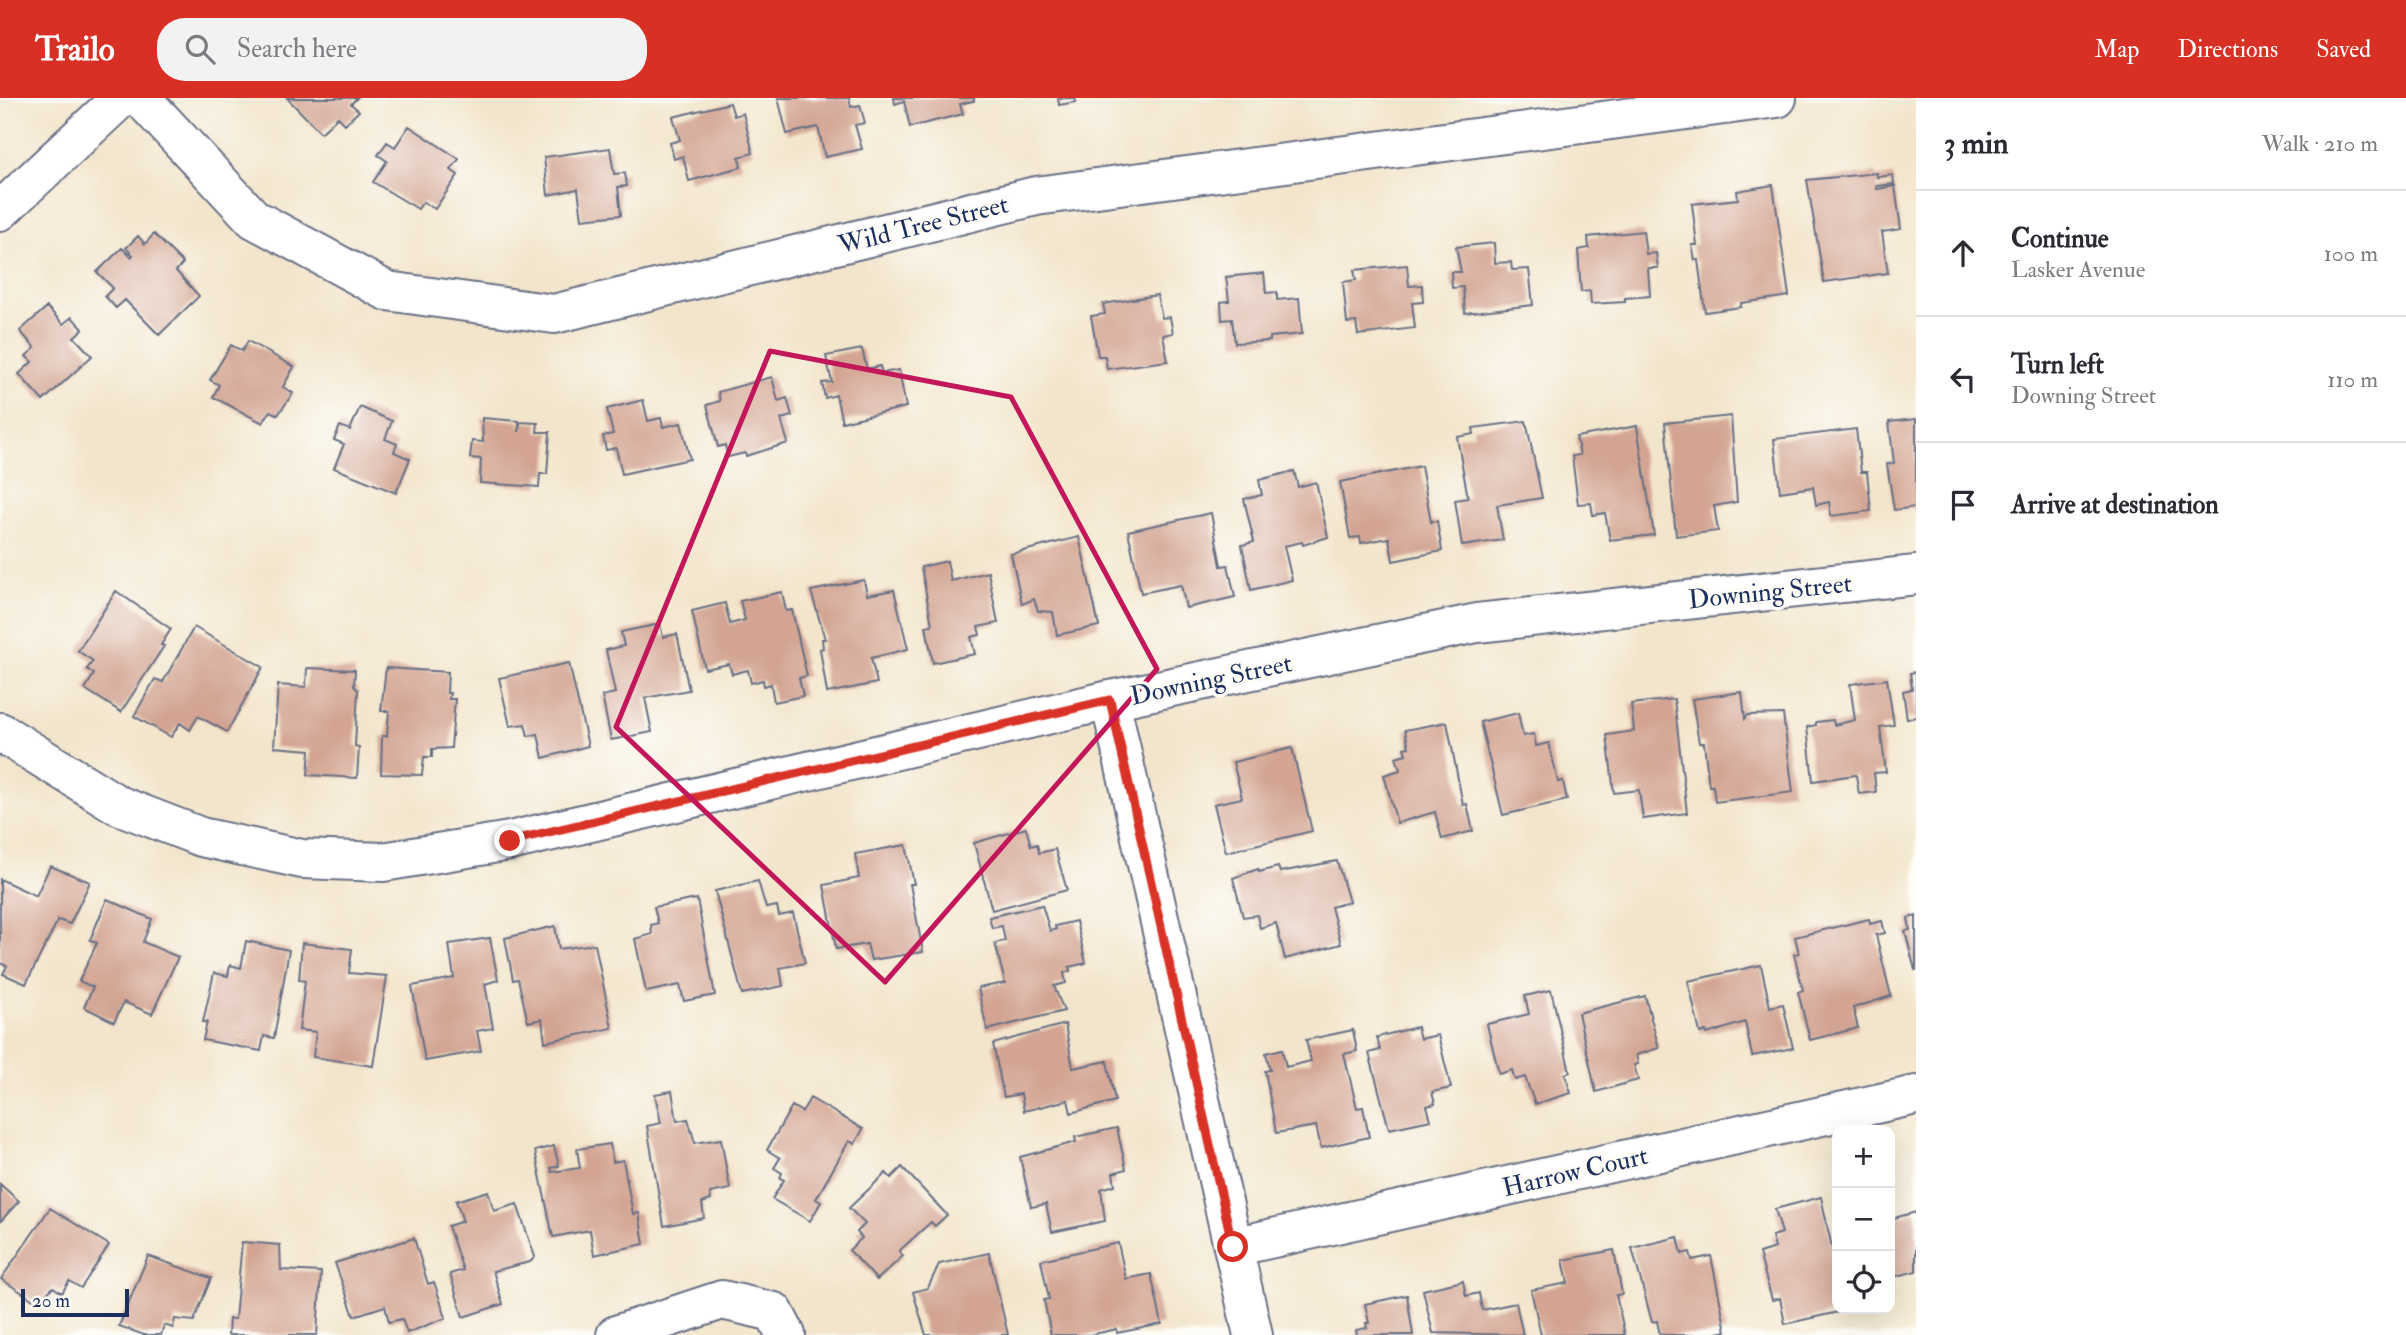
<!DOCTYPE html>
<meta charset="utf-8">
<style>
:root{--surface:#fff;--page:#f2f2f3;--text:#2b2b33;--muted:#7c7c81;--line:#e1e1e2;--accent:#d93025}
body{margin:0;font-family:"IM FELL Double Pica",serif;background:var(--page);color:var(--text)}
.controls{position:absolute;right:21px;bottom:21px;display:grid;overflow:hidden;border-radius:14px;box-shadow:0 7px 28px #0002}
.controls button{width:63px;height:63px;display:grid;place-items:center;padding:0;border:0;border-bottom:2px solid var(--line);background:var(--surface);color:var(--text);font:35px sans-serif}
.scale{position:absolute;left:21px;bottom:18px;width:108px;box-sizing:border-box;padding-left:7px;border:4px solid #1b2f5e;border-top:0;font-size:19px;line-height:24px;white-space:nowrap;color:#1b2f5e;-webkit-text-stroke:5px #fdfcf7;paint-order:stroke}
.stop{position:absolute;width:21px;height:21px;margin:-16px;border:5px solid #d93025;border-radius:50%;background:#fff}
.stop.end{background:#d93025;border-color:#fff;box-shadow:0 2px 7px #0008}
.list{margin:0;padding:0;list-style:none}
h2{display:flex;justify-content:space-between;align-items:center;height:91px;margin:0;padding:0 28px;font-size:30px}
h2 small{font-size:23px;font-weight:400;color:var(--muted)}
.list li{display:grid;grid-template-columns:46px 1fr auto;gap:21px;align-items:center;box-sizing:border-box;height:126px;padding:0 28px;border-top:2px solid var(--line)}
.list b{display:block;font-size:26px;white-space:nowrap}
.list p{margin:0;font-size:23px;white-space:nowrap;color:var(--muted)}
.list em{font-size:23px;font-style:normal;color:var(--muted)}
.icon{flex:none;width:38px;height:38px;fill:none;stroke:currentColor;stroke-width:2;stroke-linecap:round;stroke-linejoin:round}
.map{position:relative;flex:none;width:1916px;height:1237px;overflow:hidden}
header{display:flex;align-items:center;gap:42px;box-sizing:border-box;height:98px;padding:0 35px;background:var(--accent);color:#fff}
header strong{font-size:33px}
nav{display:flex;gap:38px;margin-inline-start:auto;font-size:24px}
.search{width:490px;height:63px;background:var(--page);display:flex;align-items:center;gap:18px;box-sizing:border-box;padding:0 24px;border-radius:28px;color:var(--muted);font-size:26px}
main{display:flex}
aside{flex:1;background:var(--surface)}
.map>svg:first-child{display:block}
.building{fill:#d3a493}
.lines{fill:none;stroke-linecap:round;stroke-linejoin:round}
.minor-casing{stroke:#676f84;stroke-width:42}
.minor{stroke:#fff;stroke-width:38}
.route{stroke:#d93025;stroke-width:9}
.marked{fill:none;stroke:#c2185b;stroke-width:5;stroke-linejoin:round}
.labels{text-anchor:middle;stroke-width:7;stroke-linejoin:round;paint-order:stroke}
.street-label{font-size:26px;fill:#1b2f5e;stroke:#fdfcf7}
</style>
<header>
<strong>Trailo</strong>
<div class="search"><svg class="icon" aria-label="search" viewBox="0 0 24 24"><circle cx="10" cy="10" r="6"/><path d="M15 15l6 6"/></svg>Search here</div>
<nav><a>Map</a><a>Directions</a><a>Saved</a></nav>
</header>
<main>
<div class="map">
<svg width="1916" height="1237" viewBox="0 0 1916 1237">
<rect width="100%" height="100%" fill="#fdfcf7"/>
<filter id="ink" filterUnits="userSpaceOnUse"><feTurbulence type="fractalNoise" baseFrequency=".0143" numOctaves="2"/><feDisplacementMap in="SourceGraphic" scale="14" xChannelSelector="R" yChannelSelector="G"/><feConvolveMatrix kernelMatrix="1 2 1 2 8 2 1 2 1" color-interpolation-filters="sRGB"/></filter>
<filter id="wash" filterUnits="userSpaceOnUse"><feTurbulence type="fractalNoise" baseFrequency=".00686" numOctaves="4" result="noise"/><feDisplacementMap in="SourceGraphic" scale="28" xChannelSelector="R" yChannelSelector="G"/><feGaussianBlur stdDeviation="1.57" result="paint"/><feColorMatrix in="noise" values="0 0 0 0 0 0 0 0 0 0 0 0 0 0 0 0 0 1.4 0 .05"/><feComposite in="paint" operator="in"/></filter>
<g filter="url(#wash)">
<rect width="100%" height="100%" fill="#f3e5cc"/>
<g id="blocks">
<path class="building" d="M287,0H357L351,6L359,13L345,26L338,19L321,35Z
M778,0H849L851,9L860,7L865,25L855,27L862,51L825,59L818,29L787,36Z
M894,0H974V3L960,6L963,16L910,29L904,3L895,6Z
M1058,0H1075L1076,4L1059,7Z
M730,5L734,18L743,15L753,55L739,59L741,69L689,83L683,58L674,61L670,45L680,42L673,19Z
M409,28L459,61L451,72L458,77L435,111L423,104L418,111L373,84L387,63L378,57L387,44L395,49Z
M610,50L614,76L625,75L627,88L618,89L621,117L582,121L578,91L548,97L544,59Z
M1877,75V79L1893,77L1894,86L1876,88L1877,91L1895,88L1901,131L1882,134L1888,175L1824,184L1807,82Z
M1773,87L1789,198L1741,205V209L1705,214L1698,162H1695L1692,147H1697L1692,106L1738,101L1737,93Z
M1643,133L1646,156L1656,155L1658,170H1648L1650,198L1625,200V204L1591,206L1590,193L1581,194L1578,152L1589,150L1588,139Z
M154,136L183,165L176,173L199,198L159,237L125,202L116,210L105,198L113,190L97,174L122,150L131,159L133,157L126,150L138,138L145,146Z
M1494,145L1495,165L1511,164L1512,172L1529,171L1533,207L1465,215L1463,189L1452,190L1451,174H1461L1456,149Z
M1407,167L1409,188L1422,187L1423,204L1412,205L1415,230L1358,237L1356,224L1347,225L1343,184L1356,182L1354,172Z
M1264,175L1266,195L1277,194V202L1299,200L1302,236L1270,239V243L1235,245L1232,221L1222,222L1221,204L1229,203L1226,179Z
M1157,197L1162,220L1170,219L1173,235L1163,237L1168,263L1107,271L1105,258H1098L1091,218L1105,216L1103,206Z
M47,209L63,226L72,219L83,231L74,239L92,258L43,303L19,276L32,264L26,258L35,250L20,233Z
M248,243L294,269L283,289L293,295L278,317L270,313L263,325L213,299L219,287L210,282L231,247L242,253Z
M862,251L867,271L880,268L882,275L899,272L906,309L842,324L836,297L825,300L822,285L832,284L826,258Z
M772,279L778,303L787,300L792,318L781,321L788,345L746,358L745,355L728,359L725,347L718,349L707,307L720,303L718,294Z
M643,302L648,323L661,320L663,329L681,325L690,361L622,376L616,350L606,352L603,338L613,336L607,311Z
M360,309L392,323L385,341L397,346L394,354L410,361L396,395L334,370L344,346L334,342L340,328L350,332Z
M1731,318L1737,404L1714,408L1718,433L1676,438L1665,325Z
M482,320L519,323V334L520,324L538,325L537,334H550L547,376H540L539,389L480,385L481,361L470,360L472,343L483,344Z
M1916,321V409L1894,412L1887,366L1894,365L1889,324Z
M1526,323L1542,400L1497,407L1503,442L1462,448L1455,402L1468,400L1457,339L1474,336L1473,330Z
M1637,328L1654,437L1610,442L1605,415L1593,417L1591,405L1578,406L1572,358L1580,357L1576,339Z
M1856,331L1861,374H1867L1871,413L1831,418L1829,404L1816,407L1813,389L1780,394L1774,341Z
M1421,368L1431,424L1437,423L1442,453L1393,463L1389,440L1361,445L1360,439L1350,440L1340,384Z
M1294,373L1298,389L1316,384L1328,439L1303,447L1302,444L1284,448L1292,482L1251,492L1242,447L1254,444L1244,401L1262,397L1259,382Z
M1211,415L1221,468L1228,467L1235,499L1186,510L1181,487L1141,495L1128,433Z
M1079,439L1099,528L1057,537L1053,514L1038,513L1034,501L1022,506L1011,456Z
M947,463L951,483L988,474L998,525L978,529L980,537L971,539L975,556L933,565L926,528L932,527L921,469Z
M864,482L867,497L894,492L908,551L871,560L877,585L827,595L820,551L823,550L822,541H825L811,493Z
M116,493L171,531L161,547L164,548L121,614L85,591L94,576L87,571L93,563L78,553Z
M782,494L786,513L792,512L807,578L799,580L803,598L774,604L771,586L764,588L763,582L751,585L748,572L732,576L729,566L705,571L692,513L725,505L730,526L745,522L740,503Z
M660,526L663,539L677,536L689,592L645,600L652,634L611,642L602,598L615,595L606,552L624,548L621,534Z
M194,529L263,569L227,634L198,618L190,632L180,625L171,639L134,618L155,581L163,584Z
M569,565L588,648L543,660L538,636L528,638L525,626L510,628L499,580Z
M307,570L355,572L354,588L358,592L355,648L359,649L357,680L308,677L310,652L274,649L278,587L306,589Z
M386,570L448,574L447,595H450L449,601H455L451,650L432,651V659H424L422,677L381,676L382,638H387L389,613H381Z
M1916,574V619L1907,621L1903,593L1912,591L1910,575Z
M1887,581L1894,627L1880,629L1886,674L1874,675L1876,694L1859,696L1856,677L1813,683L1807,629L1816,627V624L1833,622L1834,627L1855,622L1850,586Z
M1742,594L1745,621L1748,617L1783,616L1793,694L1715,704L1713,688H1709L1704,645H1699L1692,601Z
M1674,601L1687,715L1643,721L1639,692L1614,695L1607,637L1634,633L1631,606Z
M1518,615L1523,638L1534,636L1536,648L1549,645L1558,684L1563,683L1567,702L1503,717L1480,624Z
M1447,624L1463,707L1467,706L1473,733L1442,741L1435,714L1397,725L1384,677L1400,672L1396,659L1406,656L1404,650L1409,649L1405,632Z
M1292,650L1312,733L1226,754L1214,706L1242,700L1233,664Z
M1026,730L1031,748L1037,746L1039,755L1055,751L1067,792L992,812L974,745Z
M906,747L914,786H910L923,854L871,862L867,846L836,851L824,787L859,780L855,756Z
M1337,763L1349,804L1331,809L1341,846L1285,861L1276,825L1260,830L1257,817L1243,819L1233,780L1258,771L1259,774L1278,769L1280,774Z
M50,768L90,784L70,826L58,822L26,886L3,876L7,868L0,865V781L36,798Z
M758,783L766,810L777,808L779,818L793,815L805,865L780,870L783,888L742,896L715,793Z
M107,801L152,821L143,844L178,859L152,916L124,904L114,924L84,909L93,889L79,883L97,845L90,842Z
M697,801L715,897L684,903L680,887L646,894L635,841L652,836L651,827L658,825L654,809Z
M1042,807L1050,833L1056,831L1055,828L1076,823L1086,865L1069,869L1070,873L1064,875L1066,885L1054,888L1064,913L987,932L978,890L1005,885L995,845L1005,843L1002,828L992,830L989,819Z
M1916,818V872H1915L1905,833L1910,832L1908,820Z
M1869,821L1870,826L1882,823L1885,835L1876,837L1891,898L1853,910L1858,930L1810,942L1798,894L1803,892L1794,856L1799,855L1795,839Z
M555,828L559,851L595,846L612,930L545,944L542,921L528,924L518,881L513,882L505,840Z
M490,840L498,882L485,886L493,930L477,933L481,953L425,963L412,888L454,880L449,846Z
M246,843L289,852L274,940L264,938L261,953L203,942L207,924H203L214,875L228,878L230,867L241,870Z
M302,845L352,851L349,875L387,878L373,968L313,959L316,934L299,932L305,883L299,882Z
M1761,867L1770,909L1783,906L1793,950L1752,958L1745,924L1707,936L1706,933L1700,935L1688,883Z
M1551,892L1570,974L1565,976L1571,995L1535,1006L1525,979L1515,982L1512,972L1499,976L1487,926L1529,916L1525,898Z
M1645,898L1659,950L1636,957L1638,966L1634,967L1638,982L1596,994L1578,915Z
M1065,926L1073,970L1107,963L1115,1003L1071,1015L1068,1002L1024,1013L1021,996L1004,999L993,946Z
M1417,929L1420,941L1438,937L1451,990L1432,994L1435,1006L1427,1008L1431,1022L1389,1031L1369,955L1380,952L1377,939Z
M1353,932L1357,953L1344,956L1357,1010L1363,1009L1369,1039L1321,1050L1316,1028L1276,1035L1265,973L1270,972L1266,955L1282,951L1286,969L1311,963L1306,942Z
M672,993L677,1023L688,1021L695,1045L721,1041L730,1091L710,1095L711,1102L702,1105L704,1120L664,1128L647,1028L661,1025L655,996Z
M810,1000L863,1031L855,1046L849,1043L816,1101L821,1104L810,1123L772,1101L784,1082L780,1080L782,1075L774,1070L780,1060L767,1052L792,1008L802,1014Z
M1117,1030L1126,1071L1113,1075L1115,1087L1101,1091L1105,1123L1052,1134L1046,1106L1031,1109L1020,1059L1076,1044L1075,1039Z
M610,1046L613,1064L623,1062L633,1116L639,1115L644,1146L594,1157L590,1132L553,1139L535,1053L554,1048L559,1068L551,1070L552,1074L580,1070L577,1051Z
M902,1069L947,1117L935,1128L931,1124L899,1153L903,1158L877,1182L849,1152L862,1140L857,1134L865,1126L849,1110L886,1075L891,1080Z
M0,1086L19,1103L0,1124Z
M488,1093L494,1113L517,1106L535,1159L530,1164L493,1173L503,1206L463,1219L450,1176L463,1172L448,1128L463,1123L456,1103Z
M1821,1099L1837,1173V1211L1847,1212L1785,1226L1780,1200L1772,1202L1759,1155L1775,1150L1772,1138L1782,1135L1775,1111Z
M50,1110L109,1147L81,1190L69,1183L62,1195L53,1189L38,1205L1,1181Z
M1916,1114V1173L1890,1180V1121Z
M1678,1139L1682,1156L1690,1154L1692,1162L1711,1158L1726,1233L1710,1237H1660L1657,1223L1652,1224L1632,1150Z
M414,1140L428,1186L434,1184L446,1220L407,1235L402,1221L389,1224L385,1208L354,1218L335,1165Z
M242,1144L280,1147L281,1172L321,1174L317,1237H228L229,1221H235Z
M1118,1145L1126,1181L1151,1176L1162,1226L1117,1235V1231L1090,1237H1051L1044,1202L1049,1201L1041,1162Z
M1614,1152L1622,1196L1616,1197L1625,1237H1541L1531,1192L1568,1185L1563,1162Z
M989,1155L1008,1237H926L913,1194L928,1190L939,1166Z
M148,1158L211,1180L194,1223L175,1221L173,1230L164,1227L161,1237H144L119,1228Z
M1463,1183L1466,1198L1479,1195L1482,1212L1516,1205L1523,1237L1433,1235L1423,1192Z
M1407,1197L1413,1237H1357L1356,1232L1367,1230L1366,1225H1369L1365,1206Z"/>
</g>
</g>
<g filter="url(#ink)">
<use href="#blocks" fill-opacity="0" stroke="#676f84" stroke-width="2"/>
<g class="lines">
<g class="minor-casing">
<path id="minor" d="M141,0L254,121L387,193L554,216L1036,98L1777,0
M0,113L121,0
M1110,602L1253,1237
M0,634L118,707L201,739L302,761L383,764L510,743L1110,602L1477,525L1916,477
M1233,1149L1916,997
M616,1237L722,1202L774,1214L786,1237"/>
</g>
<use href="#minor" class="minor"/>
</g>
</g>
<g class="lines" filter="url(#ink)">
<path class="route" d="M510,743L1110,602L1233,1149"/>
</g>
<path class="marked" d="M770,253L1011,299L1157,571L885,884L616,629Z"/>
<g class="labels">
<g class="street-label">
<text transform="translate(923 126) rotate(-14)" y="9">Wild Tree Street</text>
<text transform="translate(1770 493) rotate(-6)" y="9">Downing Street</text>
<text transform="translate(1211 581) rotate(-12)" y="9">Downing Street</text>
<text transform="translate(1575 1073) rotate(-13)" y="9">Harrow Court</text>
</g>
</g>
</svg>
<div class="controls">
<button>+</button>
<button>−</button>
<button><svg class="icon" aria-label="locate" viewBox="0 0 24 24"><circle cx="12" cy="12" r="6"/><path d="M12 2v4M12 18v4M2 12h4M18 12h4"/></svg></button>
</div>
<div class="scale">20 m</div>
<div class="stop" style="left:1233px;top:1149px"></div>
<div class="stop end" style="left:510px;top:743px"></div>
</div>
<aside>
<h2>3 min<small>Walk · 210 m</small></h2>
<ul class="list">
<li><svg class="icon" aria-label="ahead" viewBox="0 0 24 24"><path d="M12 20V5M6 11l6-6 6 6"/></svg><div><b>Continue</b><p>Lasker Avenue</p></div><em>100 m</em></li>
<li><svg class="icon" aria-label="left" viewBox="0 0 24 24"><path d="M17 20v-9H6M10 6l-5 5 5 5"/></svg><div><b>Turn left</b><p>Downing Street</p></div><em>110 m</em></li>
<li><svg class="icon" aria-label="arrive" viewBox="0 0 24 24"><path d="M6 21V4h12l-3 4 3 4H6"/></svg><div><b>Arrive at destination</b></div></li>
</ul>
</aside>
</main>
